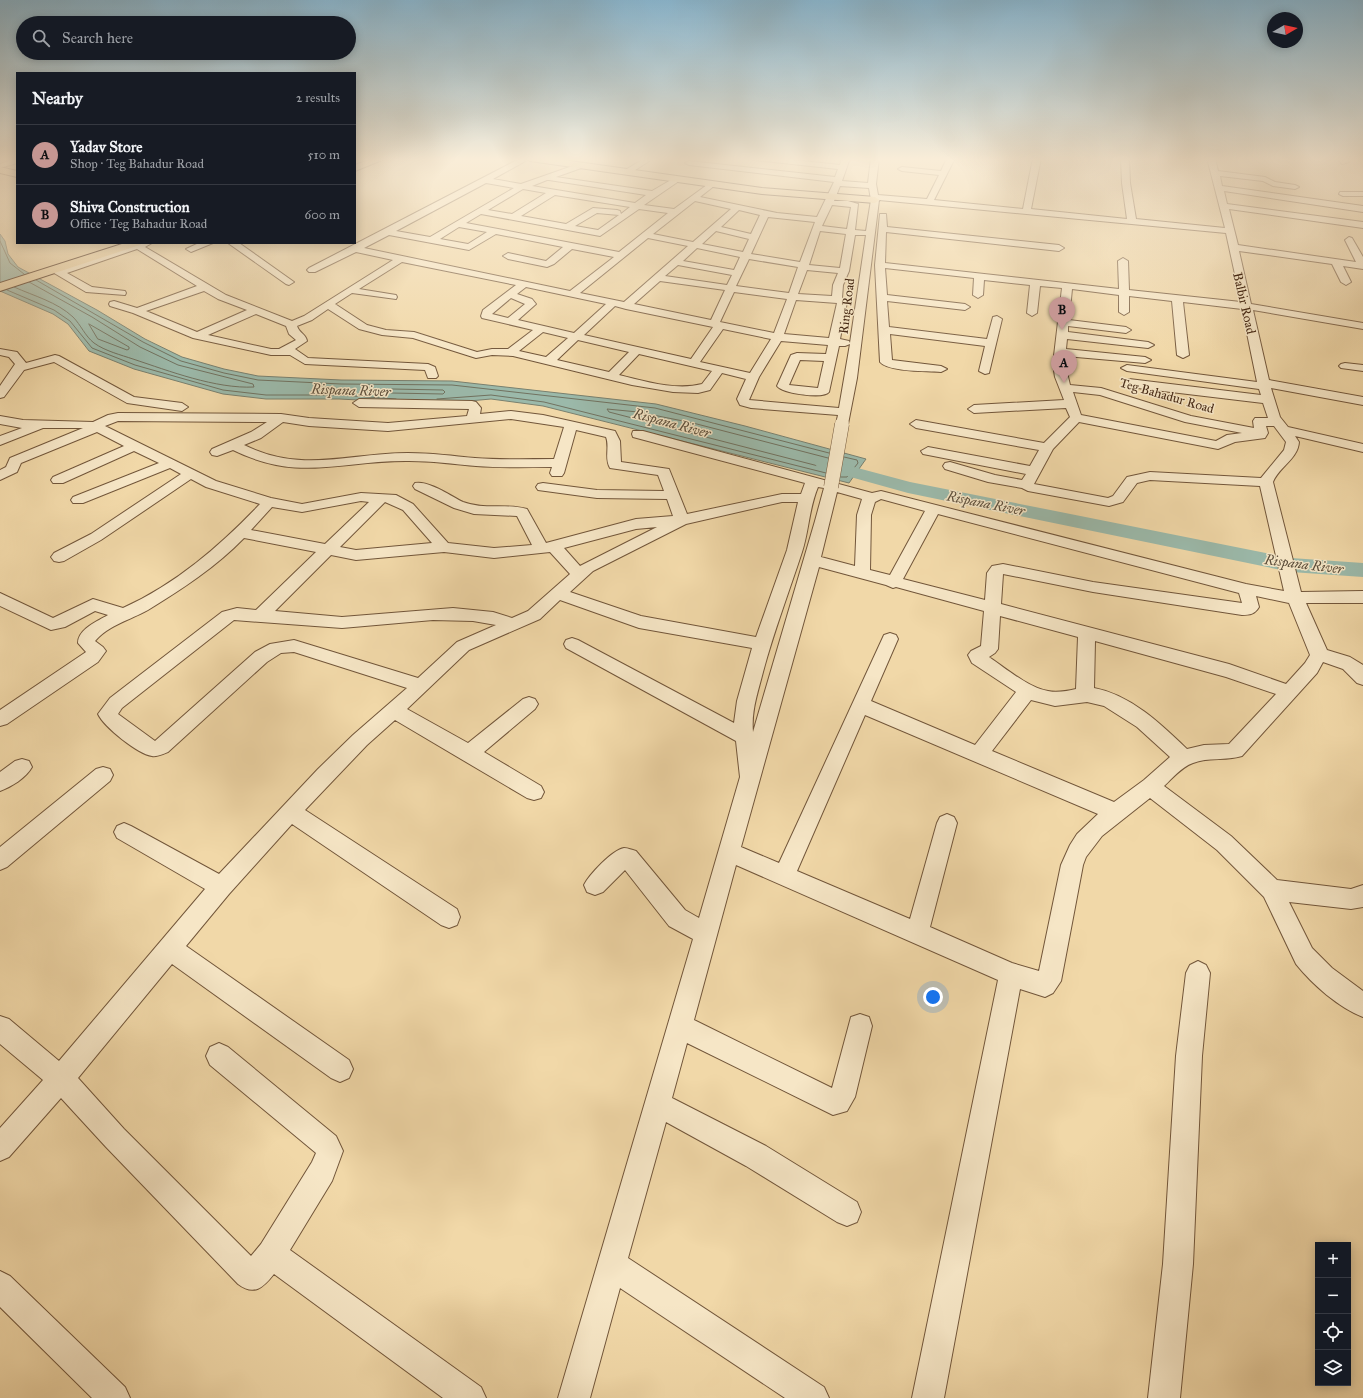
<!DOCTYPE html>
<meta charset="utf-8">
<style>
:root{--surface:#171b24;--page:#20242c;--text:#f1f3f6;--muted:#9ea1a6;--line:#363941;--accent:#c59692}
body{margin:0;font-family:"IM FELL Great Primer",serif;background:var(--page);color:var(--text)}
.controls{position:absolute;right:12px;bottom:12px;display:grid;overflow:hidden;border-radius:0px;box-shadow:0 2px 10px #0003}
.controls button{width:36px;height:36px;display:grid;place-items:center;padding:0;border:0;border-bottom:1px solid var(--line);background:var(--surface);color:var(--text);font:20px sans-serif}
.compass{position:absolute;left:1267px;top:12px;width:36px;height:36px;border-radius:50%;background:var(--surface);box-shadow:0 2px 10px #0003;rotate:81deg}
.you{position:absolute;left:933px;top:997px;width:14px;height:14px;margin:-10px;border:3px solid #fff;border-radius:50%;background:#1a73e8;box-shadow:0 0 0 6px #1a73e833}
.badge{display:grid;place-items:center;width:26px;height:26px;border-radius:50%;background:var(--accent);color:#111;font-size:13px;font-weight:700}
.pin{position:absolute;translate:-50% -33px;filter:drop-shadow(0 1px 2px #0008)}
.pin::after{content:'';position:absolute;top:21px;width:14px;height:12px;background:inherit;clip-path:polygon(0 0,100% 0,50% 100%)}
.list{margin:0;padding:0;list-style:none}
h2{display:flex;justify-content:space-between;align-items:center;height:52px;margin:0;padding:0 16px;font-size:17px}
h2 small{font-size:13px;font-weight:400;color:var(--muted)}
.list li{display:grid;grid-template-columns:26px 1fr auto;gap:12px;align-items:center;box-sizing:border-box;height:60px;padding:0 16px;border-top:1px solid var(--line)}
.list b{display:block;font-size:15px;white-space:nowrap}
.list p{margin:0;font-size:13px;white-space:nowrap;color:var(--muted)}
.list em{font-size:13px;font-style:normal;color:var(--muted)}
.icon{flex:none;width:22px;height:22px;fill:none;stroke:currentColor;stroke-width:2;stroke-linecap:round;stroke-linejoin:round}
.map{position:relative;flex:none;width:1363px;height:1398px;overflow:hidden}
.search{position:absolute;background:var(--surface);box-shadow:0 2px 10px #0003;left:16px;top:16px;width:340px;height:44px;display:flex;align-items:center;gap:10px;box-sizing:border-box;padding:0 14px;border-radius:22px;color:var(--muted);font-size:15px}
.panel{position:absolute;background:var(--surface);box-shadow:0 2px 10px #0003;left:16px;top:72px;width:340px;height:172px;border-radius:0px}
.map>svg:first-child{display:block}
.water{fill:#9bb9aa;stroke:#79806f}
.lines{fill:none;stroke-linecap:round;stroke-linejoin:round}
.shore{stroke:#717260;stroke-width:1}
.river{fill:#9bb9aa;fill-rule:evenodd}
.minor-casing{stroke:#72563a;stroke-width:2}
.major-casing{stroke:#472a16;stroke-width:2}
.highway-casing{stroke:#472a16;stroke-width:2}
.minor{fill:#f6e6c6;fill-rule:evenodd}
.major{fill:#f1d8a8;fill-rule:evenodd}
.highway{fill:#f1d8a8;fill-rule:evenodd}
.minor-bridge-casing{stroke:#72563a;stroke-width:15;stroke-linecap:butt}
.minor-bridge{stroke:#f6e6c6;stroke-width:14}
.labels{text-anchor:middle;stroke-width:3;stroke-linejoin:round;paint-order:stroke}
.far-street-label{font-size:13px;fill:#472a16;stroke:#f6e6c6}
.far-water-label{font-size:14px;font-style:italic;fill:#5c4e3b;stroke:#f6e6c6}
</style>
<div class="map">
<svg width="1363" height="1398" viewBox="0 0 1363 1398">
<rect width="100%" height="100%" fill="#f1d8a8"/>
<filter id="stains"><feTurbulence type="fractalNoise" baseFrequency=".005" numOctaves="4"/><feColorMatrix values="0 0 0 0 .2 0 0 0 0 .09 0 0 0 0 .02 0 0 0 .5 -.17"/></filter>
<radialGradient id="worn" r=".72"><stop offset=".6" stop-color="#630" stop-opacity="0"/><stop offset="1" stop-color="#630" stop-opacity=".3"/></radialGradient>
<path class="water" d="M0,234L5,241L8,254L18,267L97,310L145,339L182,357L224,369L258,376L341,380L452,381L656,404L745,426L866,459L849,483L543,406L491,399L436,404L339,399H266L223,394L134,369L89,351L68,324L53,314L0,291Z"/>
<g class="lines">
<path class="shore" d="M0,241L10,263L24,274
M36,280L143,342L181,361L224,373L258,380L341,384L452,385L655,408L829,453
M14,287C34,296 57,302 73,317C81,325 85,336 94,343C105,351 121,355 133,359C169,371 216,389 254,387L253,384L178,365L140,347L92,317L29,282
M7,290L54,310L70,321L92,348L135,365L223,390L266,395H339L396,399
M89,324L129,347V349L127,350L98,339Z
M392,389L443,390L445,392L443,394L391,393L390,391Z
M437,399L491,395L544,402L826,473
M826,468L609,412L607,409L638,412L693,423L828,458
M841,477H847L858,463L857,460L844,457"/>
<path class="river" d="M824,459L910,482L1291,558L1363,563V577L1291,572L908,493L818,468L815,464L818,460Z"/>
<g class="minor-casing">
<path id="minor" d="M363,158H378L381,160L377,162Z
M521,158H531L493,179L521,184L581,163L585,165L584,167L556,177L652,191L676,177L680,179L679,181L644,205L674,209L711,182H714V186L700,197L777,213L817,217L834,182L689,165L685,163L689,161L835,177L838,169L754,160L750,158H775L840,165L842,158H850L842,181L868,183L871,158H879L876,184L878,195L927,199L939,175L902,171L898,169L902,167L941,171L947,158H955L934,200L1023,209L1033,158H1041L1031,209L1127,219L1122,183L1121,158H1129L1130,183L1136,219L1225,228L1207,158H1215L1218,171L1265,177L1275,182L1295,185L1299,187L1295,189L1273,186L1263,181L1220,176L1222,186L1363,206V212L1224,191L1227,204L1363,222V228L1229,209L1238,245L1356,262L1345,240L1349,237L1352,238L1363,257V269L1343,266L1351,282L1346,285L1341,282L1332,264L1239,251L1251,304L1363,323V329L1253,310L1269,380L1363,397V405L1271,388L1280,417L1288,427L1363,444V452L1295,436L1299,442C1298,459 1279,467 1273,482L1301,592L1363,591V603H1306L1327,650L1350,657L1363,665V685L1357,683L1343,669L1323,662L1317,673L1242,756C1226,761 1208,757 1193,763C1181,767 1173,778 1164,786L1231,836L1277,880L1351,889L1363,885V907L1351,909L1289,902L1312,948L1332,968L1363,991V1017C1338,1007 1313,985 1296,964L1264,897L1217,850L1150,798L1102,836L1086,857L1083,865L1061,981L1053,993L1045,997L1020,989L944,1398H912L998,980L736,865L694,1020L832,1088L851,1017L860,1014L869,1017L872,1026L855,1097L847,1111L833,1115L687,1043L672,1098L766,1146L857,1202L861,1212L857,1222L847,1226L837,1222L746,1166L666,1122L628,1258L824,1387L829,1398H785L620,1288L590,1398H558L693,939L669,926L625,870L603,892L595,895L587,892L584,885C589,875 612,850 624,848C628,848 632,850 636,851L685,910L699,918L740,777L736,741L566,648L564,644L566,640L572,638L578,640L734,723L737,701L752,648L639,628L560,600L540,619L469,650L407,709L468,743L523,699L529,697L535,699L538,704L535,709L484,752L541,786L544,792L541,798L534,800L527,798L395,720L367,745L305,810L457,909L460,917L457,925L449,928L441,925L292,824L229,894L186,946L349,1060L353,1069L349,1078L340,1082L331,1078L172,964L78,1078L124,1129L251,1256L261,1244L312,1162L316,1153L210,1065L206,1056L210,1047L219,1043L228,1047L336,1136L343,1151L332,1181L290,1250L481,1387L486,1398H443L274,1274C263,1288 254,1296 238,1284L106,1147L61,1098L9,1157L0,1161V1128L43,1080L0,1044V1016L9,1019L59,1061L205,889L117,838L114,832L117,826L124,823L131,826L219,874L318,769L353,735L407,688L294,652L281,653L267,662L168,752C163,754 157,757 152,756C138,754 104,727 98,714L110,698L222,612L237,608L256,610L316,552L244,538C216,567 182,589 148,610C130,620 109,625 95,641L103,647L106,651L98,662L7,724L0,726V710L86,652L78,643C78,629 98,621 108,615L95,611L65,627L51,630L0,606V593L53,618L93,599L123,608C176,584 220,546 260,504L206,487L191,479L101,540L64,561L59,562L54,561L51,557L54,553L91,534L181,474L170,468L83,503H73L71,500L73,497L159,463L134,451L63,483H53L51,480L53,477L124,446L97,432L21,463L17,472L0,480V470L6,467L10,458L83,428H43L0,445V436L22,428L0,424V416L23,420L93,422L108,415L118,413L281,414L309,418L388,423L467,416L469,409L359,407L353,403L359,399L472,401L476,402L481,408L480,414L511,411L543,415L615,431L620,441L621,462L669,469L687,514L782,494H801L805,483L633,437L632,434L633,431H643L872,493L881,491L1246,584L1284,591L1260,486L1150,480L1137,483L1123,502L1109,506L1028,491L1022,488L988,482L945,469L943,466L945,463L950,462L995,475L1022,480L1026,474L923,454L921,451L928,447L1030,466L1039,450L916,428L910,424L916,420L1044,443L1070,417L1066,408L974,413L968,409L974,405L1064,400L1055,377L1053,364L1062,288L1040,286L1037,313L1032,316L1027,313L1030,285L984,280L983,295L978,298L973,295L974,278L885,268L887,295L965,304L970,307L965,310L887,301L889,327L987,339L993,317L997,316L1002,319L989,373L985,374L979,371L985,346L890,334L892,360L941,366L947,369L941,372C928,371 888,372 880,362L875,265L880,214H886L887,227L1059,245L1064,248L1059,251L886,232L885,263L1119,289L1118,261L1123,258L1128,261L1129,290L1241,302L1226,233L879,200L857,378L848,424L842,428L836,424L838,415L751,408L740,405L737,399L746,379L722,373L710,390L698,393L673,392L632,385L513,356L492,355L476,358L413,338L382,335L359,329L328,309L312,320L297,326C299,333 306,334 307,341L295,349L308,358L428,364L435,367L438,376L436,378H428L425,370L305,364L290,355H271L193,338L133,313L110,306L109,304L110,302L114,301L137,308L197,286L137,249L67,273L92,287L125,291L126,293L125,295L86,292L54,273L56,271L138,243H152L145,247L226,295L292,321L304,316L393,260L356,252L315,272H309L307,270L309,268ZM547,180H549L646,195L635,203L532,186ZM486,183L514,188L430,237L396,231ZM840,186L869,188L871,200L866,231L855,230L858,204L848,201H834ZM523,189L546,193L512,214L488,210ZM555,195L630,207L621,214L620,211L617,210L593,208L566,224L521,216ZM695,201L731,209L693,242L653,234ZM832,205L851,207L847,229L822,226ZM639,209L668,213L619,252L466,223L481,214L600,236ZM739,210L760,215L751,234L721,227ZM597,213L619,215L598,230L575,226ZM768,217L815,222L800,262L751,254ZM459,227L487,232L468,244L440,239ZM716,231L749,239L743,252L702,244ZM820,231L846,234L840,268L809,265ZM496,234L563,247L546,261L508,253L503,256L508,259L547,267L554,264L572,249L614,257L570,291L364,248L389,235L469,250ZM855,235H866L850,343L849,341L840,339L847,302L842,298L843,285L849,271ZM648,238L688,246L624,302L580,293ZM697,248L740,257L734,270L683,261ZM749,259L798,267L789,293L736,286ZM402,262L516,285L483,310L481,316L482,318L533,330L508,349H492L477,352L414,332L386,330L367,325L335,304L352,293L396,299L397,297L396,295L359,289ZM678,265L732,275L727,285L665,276ZM807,270L838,273L833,285L832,296L798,294ZM660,281L725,290L711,320L634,304ZM526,287L606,304L574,333L518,320L536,304L532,299L517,294ZM1072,289L1119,295V312L1124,315L1129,312V296L1172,301L1177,355L1183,358L1189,355L1183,302L1242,309L1257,382L1127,365L1121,368L1127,371L1259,389L1261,395L1129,379L1123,383L1129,387L1263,403L1268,418H1255L1253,421L1254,428L1191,416L1101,388L1070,385L1065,364V356L1145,363L1151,360L1145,357L1066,349L1067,339L1148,348L1154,345L1148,342L1068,332V326L1126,333L1131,330L1126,327L1069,320ZM204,291L218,299L247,310L197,332L146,311ZM734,292L787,299L774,333L720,322ZM511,298L525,304L508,318L492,314ZM796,300L837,303L829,338L784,334ZM615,306L626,309L713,327L691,359L584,335ZM256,314L286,326L289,334L296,340L279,349H271L208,335ZM723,329L771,339L750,373L700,362ZM543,332L568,338L546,357L519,351ZM578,340L629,352L609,372L557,360ZM781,341L828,345L826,354L797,353L791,355L777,386C783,394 824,399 829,392L839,346H845L850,344L839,408L749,400L759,377ZM639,354L712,371L702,384C676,391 644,381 619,375ZM800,360L824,361L818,388L789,385ZM1073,392L1100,395L1185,422L1242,433L1227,435L1216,441L1081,415ZM511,419L564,427L554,459C528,459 502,460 475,458C453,456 431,453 408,453C348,453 303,474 244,445L261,438L283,422L309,426L388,431ZM118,421L267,422L251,432L212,449L210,452L212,455L217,456L233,450C300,483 341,460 409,461C431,461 454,464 476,466C501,468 527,467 552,467L550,473L552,476H562L564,473L576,430L606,437C610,447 604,458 610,468L658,475L664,491L597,490L543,483L538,484L536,487L538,490L597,498L667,499L673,516L636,519L546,543L527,509C506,503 484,510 463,502C451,496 428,480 415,483L413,486L415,489L454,508L474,514L517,516L532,545L494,548L448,543L413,504L396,495L361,493L302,504L271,498L216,481L105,426ZM1079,422L1218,449L1235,442L1265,438L1268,433L1266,426H1274L1286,442L1284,450L1261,478L1150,472L1127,477L1113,496L1108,498L1034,484L1053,449ZM818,487L824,488L815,521L753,732C751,711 758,692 763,672C774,631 789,592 802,552C809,531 809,508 818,487ZM837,492L862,499L857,515L855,566L821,557ZM881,499L925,511L890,575L870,570L871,515L875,502ZM361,501L369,502L325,544L251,530L272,507L302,512ZM385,502L403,510L432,543L356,550L340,547ZM782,502H798L787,550L756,637L641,616L570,592L593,571L686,524ZM938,514L1239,593L1242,603L1093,582L1003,564L992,566L987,573L985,600L903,579ZM657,527L580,566L564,548L636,529ZM444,552L494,558L550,552L570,574L528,611L512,618L493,612L453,608L342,617L275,611L331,555L356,560ZM819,567L886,585L893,588L896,587L984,611L981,646L971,651L968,655L972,663L1016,692L975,745L871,701L898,639L896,635L890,633L884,635L779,863L741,847ZM1003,574L1093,592L1242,615C1250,615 1255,614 1259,607L1256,596L1289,603L1310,655L1305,663L1286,684L1229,664L1001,604ZM1000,616L1078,637L1076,689C1067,691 1058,693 1048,691C1029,688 1005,668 989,657L995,653L998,649ZM234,620L342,628L433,620L473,621L496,625L457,642L418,678L294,640L270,644L255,652L155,741L118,714L122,708ZM1095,641L1226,677L1276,694L1229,744L1204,745L1187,749C1161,724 1131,695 1094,688ZM1031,700L1055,706L1087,702L1104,706L1137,727L1170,757L1144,780L1114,802L992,751ZM865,715L1098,814L1077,834L1070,845L1061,865L1039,971L1012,963L930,927L957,823L954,817L947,814L940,817L937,823L910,919L797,871Z
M645,158H654L629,174L622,172Z
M1337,158H1345L1349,162L1342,164Z
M14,159H17V163L0,168V164Z
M1340,192H1363V196H1343L1339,194Z
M199,243H213L191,252L186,249Z
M228,243H239L294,282L289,285L286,284Z
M0,349L17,352L26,363L55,355L59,356L134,397L182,403L188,407L182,411L127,403L54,362L24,370L4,397L0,398V386L15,364L9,357L0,355Z
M1345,363L1363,365V371L1341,368L1339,366L1341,364Z
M22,759L29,761L32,767C26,778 11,787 0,791V772L15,761Z
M103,767L110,769L113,775L110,781L7,867L0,870V847L96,769Z
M1198,961L1206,965L1210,973L1202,1056L1193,1264L1180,1398H1148L1163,1264L1176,1056L1186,973L1190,965Z
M0,1271L10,1276L125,1387L130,1398H92L0,1307Z"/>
</g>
<g class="major-casing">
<path id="major" d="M374,158H387L355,171V165Z
M526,158H549L762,188L875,197L880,200L875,203L762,194L530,161Z"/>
</g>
<g class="highway-casing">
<path id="highway" d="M0,167L17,171V177L0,173Z
M125,243H142L140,245L0,291V283Z"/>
</g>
<use href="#minor" class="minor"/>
<use href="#major" class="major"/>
<use href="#highway" class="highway"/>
<g class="minor-bridge-casing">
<path id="minor-bridge" d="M831,487L842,424"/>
</g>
<use href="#minor-bridge" class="minor-bridge"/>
</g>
<linearGradient id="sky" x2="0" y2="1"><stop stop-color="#89b6cf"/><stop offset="0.45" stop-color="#f9edd8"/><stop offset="1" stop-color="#f9edd8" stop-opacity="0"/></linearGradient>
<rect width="1363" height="354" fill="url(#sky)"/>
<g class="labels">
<g class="far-street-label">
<text transform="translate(1245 303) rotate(77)" y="5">Balbir Road</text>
<text transform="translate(846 306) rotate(-83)" y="5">Ring Road</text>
<text transform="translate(1167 395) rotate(16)" y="5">Teg Bahadur Road</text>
</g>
<g class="far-water-label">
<text transform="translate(351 390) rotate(2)" y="5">Rispana River</text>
<text transform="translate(672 423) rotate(15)" y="5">Rispana River</text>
<text transform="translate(986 503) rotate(11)" y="5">Rispana River</text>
<text transform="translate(1304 564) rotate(7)" y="5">Rispana River</text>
</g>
</g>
<rect width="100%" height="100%" filter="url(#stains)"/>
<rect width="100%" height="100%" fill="url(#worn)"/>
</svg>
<div class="controls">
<button>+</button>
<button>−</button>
<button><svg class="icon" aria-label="locate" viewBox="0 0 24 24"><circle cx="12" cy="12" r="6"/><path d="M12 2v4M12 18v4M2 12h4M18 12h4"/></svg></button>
<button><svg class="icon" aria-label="layers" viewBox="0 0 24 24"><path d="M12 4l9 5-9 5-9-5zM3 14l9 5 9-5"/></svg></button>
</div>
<svg class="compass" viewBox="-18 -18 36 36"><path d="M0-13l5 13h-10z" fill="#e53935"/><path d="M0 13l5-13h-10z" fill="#9ea1a6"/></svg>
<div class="you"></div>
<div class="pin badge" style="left:1064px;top:383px">A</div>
<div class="pin badge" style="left:1062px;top:330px">B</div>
<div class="search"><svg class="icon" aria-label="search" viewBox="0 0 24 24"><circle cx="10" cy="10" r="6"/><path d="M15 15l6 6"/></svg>Search here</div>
<section class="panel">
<h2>Nearby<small>2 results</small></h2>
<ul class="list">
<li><span class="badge">A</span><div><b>Yadav Store</b><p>Shop · Teg Bahadur Road</p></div><em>510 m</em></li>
<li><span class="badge">B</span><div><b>Shiva Construction</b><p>Office · Teg Bahadur Road</p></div><em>600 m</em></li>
</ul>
</section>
</div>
